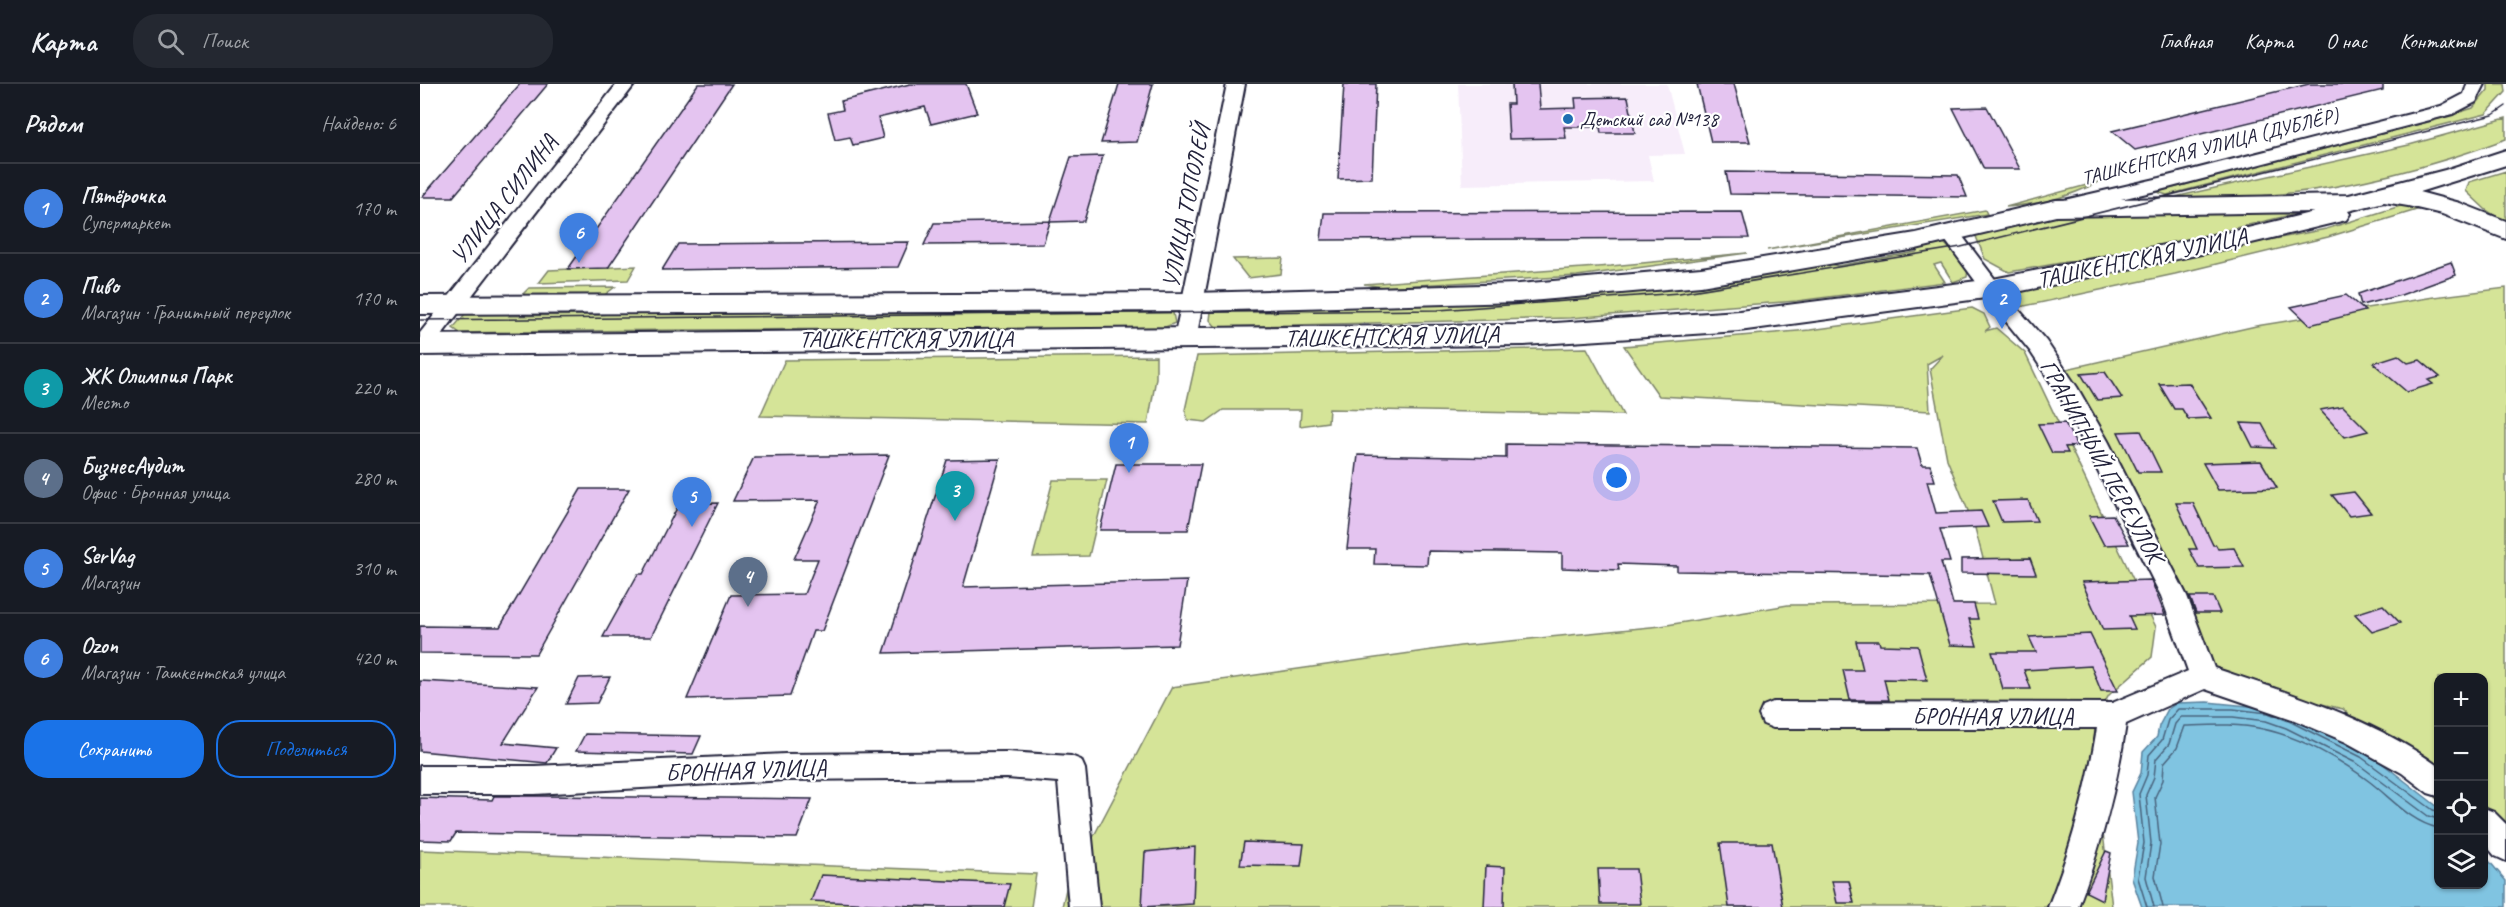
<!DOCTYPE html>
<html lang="ru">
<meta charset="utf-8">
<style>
:root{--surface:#171b24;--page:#242831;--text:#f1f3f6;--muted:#9ea1a6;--line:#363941;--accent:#1a73e8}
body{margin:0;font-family:Caveat,sans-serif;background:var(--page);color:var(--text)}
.controls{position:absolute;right:18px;bottom:18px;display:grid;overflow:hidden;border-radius:12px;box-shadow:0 2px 4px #0004}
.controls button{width:54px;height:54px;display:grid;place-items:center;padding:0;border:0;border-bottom:2px solid var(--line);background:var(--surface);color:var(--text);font:30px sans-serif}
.you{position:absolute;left:1197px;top:394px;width:21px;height:21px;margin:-15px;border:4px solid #fff;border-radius:50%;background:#1a73e8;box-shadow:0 0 0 9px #1a73e833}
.badge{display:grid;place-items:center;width:39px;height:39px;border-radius:50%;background:var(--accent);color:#fff;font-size:20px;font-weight:700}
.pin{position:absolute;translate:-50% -50px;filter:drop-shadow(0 2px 3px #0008)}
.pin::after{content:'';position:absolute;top:32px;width:21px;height:18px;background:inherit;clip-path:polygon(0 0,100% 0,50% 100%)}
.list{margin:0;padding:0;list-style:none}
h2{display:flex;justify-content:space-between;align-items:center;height:78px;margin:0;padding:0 24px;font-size:26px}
h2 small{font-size:20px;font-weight:400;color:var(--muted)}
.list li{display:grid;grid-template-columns:39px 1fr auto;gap:18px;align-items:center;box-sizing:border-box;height:90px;padding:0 24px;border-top:2px solid var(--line)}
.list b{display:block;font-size:22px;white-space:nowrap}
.list p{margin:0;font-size:20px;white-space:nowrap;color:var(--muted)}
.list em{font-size:20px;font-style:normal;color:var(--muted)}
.actions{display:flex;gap:12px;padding:18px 24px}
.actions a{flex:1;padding:14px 0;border:2px solid var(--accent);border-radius:24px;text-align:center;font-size:21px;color:var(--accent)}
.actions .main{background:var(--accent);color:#fff}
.icon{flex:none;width:33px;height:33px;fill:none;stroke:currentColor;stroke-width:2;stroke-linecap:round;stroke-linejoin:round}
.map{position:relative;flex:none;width:2086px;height:823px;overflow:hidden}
header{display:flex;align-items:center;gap:36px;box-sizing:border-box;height:84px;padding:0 30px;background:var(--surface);border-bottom:2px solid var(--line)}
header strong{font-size:28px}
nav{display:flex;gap:33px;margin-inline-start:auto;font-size:21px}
.search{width:420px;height:54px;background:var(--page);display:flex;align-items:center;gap:15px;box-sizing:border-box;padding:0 21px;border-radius:24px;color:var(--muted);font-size:22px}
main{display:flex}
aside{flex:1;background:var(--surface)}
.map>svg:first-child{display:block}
.built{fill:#f7edfa}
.green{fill:#d5e498;stroke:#7c836a;stroke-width:1.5}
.water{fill:#80c4e1;stroke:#5a839f;stroke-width:1.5}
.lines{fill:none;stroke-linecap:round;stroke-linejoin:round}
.shore{stroke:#48637d;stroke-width:1.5}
.building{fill:#e4c4f0;stroke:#22223b;stroke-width:1.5}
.minor-casing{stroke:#22223b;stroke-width:4}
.major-casing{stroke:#22223b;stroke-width:4}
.minor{fill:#fff;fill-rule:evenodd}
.major{fill:#fff;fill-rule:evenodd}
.tram{stroke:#22223b;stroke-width:1.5}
.poi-dot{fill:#1f6fb2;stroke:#fff;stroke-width:2}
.labels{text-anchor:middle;stroke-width:4.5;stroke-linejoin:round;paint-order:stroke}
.far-poi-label{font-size:20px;fill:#22223b;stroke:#fff;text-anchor:start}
.far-street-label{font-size:20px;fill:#22223b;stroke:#fff}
.street-label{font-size:24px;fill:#22223b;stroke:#fff}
</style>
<header>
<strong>Карта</strong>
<div class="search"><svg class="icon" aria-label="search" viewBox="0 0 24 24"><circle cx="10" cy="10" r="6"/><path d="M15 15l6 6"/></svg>Поиск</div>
<nav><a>Главная</a><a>Карта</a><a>О нас</a><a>Контакты</a></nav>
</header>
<main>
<aside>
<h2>Рядом<small>Найдено: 6</small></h2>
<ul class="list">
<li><span class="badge" style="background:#3f7fe0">1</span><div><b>Пятёрочка</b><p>Супермаркет</p></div><em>170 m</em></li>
<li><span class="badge" style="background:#3f7fe0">2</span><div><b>Пиво</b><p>Магазин · Гранитный переулок</p></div><em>170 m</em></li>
<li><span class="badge" style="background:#0f9aa8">3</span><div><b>ЖК Олимпия Парк</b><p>Место</p></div><em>220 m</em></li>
<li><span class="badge" style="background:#5c6f8a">4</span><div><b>БизнесАудит</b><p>Офис · Бронная улица</p></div><em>280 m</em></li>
<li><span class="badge" style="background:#3f7fe0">5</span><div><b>SerVag</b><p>Магазин</p></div><em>310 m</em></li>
<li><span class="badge" style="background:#3f7fe0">6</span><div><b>Ozon</b><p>Магазин · Ташкентская улица</p></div><em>420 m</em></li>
</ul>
<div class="actions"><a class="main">Сохранить</a><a>Поделиться</a></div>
</aside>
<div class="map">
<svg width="2086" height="823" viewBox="0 0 2086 823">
<rect width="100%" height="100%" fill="#fff"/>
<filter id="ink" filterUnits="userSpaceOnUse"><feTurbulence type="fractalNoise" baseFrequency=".0167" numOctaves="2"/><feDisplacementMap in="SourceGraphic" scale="12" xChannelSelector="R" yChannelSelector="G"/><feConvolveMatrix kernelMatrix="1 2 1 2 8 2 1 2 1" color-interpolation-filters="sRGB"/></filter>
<g filter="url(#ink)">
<path class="built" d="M1038,0H1247L1265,70L1228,71L1234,97L1042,101Z"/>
<path class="green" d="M2068,0H2085L2086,8L2066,30L1747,111L1737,108L2008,38L2053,24L2068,6Z
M2086,34V55C2011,83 1931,104 1851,111C1818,115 1783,113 1750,114L1989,61Z
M2086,87V139L2066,126L2046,107L2049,98Z
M1678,98C1648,114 1619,120 1586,123Z
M1990,119L2013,121L1908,153L1755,190L1600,223L1594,216L1599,205L1906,145Z
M1905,123L1743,161L1589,188L1565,175L1555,150L1647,130Z
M1565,126L1567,130L1347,166Z
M1505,158L1524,159L1548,183L1547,193L1533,198L1521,179L1514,181L1525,198L1377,217L1150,234L796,243L790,236L791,228L804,217L1028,215L1406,178L1417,182L1496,168Z
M1327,169L1157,192L962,203L944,200L1191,182Z
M863,174L861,190L828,194L813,175Z
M216,182L208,196L119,199L129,186Z
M195,203L183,212H101L109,204Z
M2086,204V772L2072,767L2064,758V594H2018V716L1923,625L1829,603L1788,581L1642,286L1836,242L2014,213Z
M229,224H752L755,239L743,244C509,246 274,244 40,249L33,244L46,229L91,228L89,232L180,231Z
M1552,224L1564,230L1570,243L1565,247L1576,244L1605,269L1736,543L1732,573L1689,611L1675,635L1674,675L1692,823H642L646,805L752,603L1040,562L1241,542L1368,521L1575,520L1555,444L1527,375L1510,285L1523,271L1507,280L1510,327L1239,312L1204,262L1390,246Z
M1167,264L1203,331L909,325L908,338L880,342L881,326H803L786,338L768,336L765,326L777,272Z
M736,272V294L728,340L340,332L365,276Z
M633,396H687L669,472L613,473Z
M0,766L616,790L611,823H0Z"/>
<path class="water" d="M1787,618L1849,624L1911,649L1958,676L2018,723V800H2064V771L2086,797V823H1722L1712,795L1718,759L1712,708L1721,689L1723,668L1737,653L1739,642L1748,625L1757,619Z"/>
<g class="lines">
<path class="shore" d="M1727,823L1718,794L1724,759L1719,710L1727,691L1729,671L1742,656L1748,636L1758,625H1813L1848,629L1869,637L1941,673L2013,726L2018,727
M1734,823L1726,793L1731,759L1726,711L1734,693L1736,675L1749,660L1755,640L1761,633H1813L1846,637L1866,644L1938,680L2008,732L2018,735
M1743,823L1735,792L1740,760L1735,713L1743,696L1744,679L1757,664L1765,642C1791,641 1818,639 1843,645C1880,653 1920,675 1950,698C1972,715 1991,738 2018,744"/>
</g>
<path class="building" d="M100,0H128L33,113H2Z
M278,0H312L188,184L148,185Z
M490,0H546L557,29L511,40L505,23L458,34L463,54L433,61L430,53L415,56L408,29L423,26L421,17Z
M699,0H733L717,58L681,59Z
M924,0H956L952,94L918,95Z
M1092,0H1118L1120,25L1156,24L1155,14L1208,13L1215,49H1181L1180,43H1144L1146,54L1089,55L1087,20H1093Z
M1277,0H1314L1330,58H1291Z
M1889,0H1963V6L1715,66L1692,47Z
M1567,23L1600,85H1564L1533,24Z
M683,72L664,137L630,138L623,160L504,161L514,139L630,137L651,73Z
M1306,88L1538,91L1547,113L1310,110Z
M1322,128L1329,154L901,156L904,129Z
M489,158L478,183L242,186L258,160Z
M2031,178L2036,191L1981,211L1941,221L1938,210Z
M1926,211L1945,227L1890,241L1871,223Z
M1978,271L1988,279L2000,276L2020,293L2008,296L2013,300L1987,308L1953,279Z
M1685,288L1702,314L1677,316L1661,290Z
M1769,299L1791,334L1768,335L1762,325H1754L1739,300Z
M1923,322L1948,347L1925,353L1900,326Z
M1645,339L1657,362L1645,363L1648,369H1632L1618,340Z
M1821,339L1842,340L1855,364L1833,363Z
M1721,347L1741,388H1718L1698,348Z
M1086,360L1497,364L1502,381H1510L1515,397H1507L1516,429L1561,427L1568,443L1520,445L1530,478H1521L1533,520H1554L1558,535H1549L1557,562L1530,561L1510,491L1257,487V482L1198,480L1199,486L1142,484V469L1008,467L1007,481L954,480L955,465H927L938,371L1086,374Z
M469,371L402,547H393L370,612L267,615L311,511L384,510L398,475H374L400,416L313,417L334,373Z
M580,375L543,503L767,497L757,561L464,569L527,376Z
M1841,377L1857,404L1798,406L1783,379Z
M696,380H781L768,446H680Z
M161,405H209L116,570L0,569V542L80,543Z
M1934,408L1951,429L1929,432L1912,411Z
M1608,416L1617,437L1582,438L1573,417Z
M298,419L231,553H183L218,490H223L259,420Z
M1756,419H1773L1793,461H1796L1798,465L1814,464L1824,483L1779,484L1769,465H1777Z
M1693,431L1709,460L1684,461L1669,432Z
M1610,474L1616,490L1541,489V475Z
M1731,496L1745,531L1709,532L1715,545L1683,546L1662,498Z
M1770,513H1793L1800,529H1776Z
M1963,521L1980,539L1952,548L1935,530Z
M1670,550L1698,607H1681L1671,582L1604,586L1611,605H1583L1572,568H1616L1609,553Z
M1436,557H1459L1460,561L1498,562L1507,596L1464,595L1469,616H1430L1423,586H1443Z
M190,593L177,619L146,620L159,594Z
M0,597L118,603L83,659L136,664L127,679L0,667Z
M165,650L281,652L273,670L156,667Z
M74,712H124L392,715L377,754L36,749L31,757L0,756V714L72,716Z
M824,758L884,760L881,782L820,781Z
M1300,759H1352L1363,823H1309Z
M775,763L773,820L722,823L725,768Z
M1686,767L1691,769L1682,816L1666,808Z
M1066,782L1085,783L1084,823H1064Z
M1178,785H1216L1220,820H1180Z
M401,791L590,800L584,823H516L391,817Z
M1412,797H1429L1434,819H1417Z"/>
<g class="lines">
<g class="minor-casing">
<path id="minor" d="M197,0H215L10,266L0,268V249Z
M807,0H825L776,255L773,260L765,263L757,260L754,255Z
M2047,0H2065L2056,18L2033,30L1740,106L1640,129L1633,127L1630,123L1633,119L1640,117L1740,94L2021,22L2044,10Z
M1530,143L1537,145L1593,219L1626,257L1657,303L1688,357L1767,512L1794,584C1872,610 1952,634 2018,682V712L2008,709L1982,689L1926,658L1872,635L1785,605L1706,640C1697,703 1681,763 1658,823H1628C1651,765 1667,706 1677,644H1353L1343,640L1339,631L1343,622L1353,618L1692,619L1768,587L1741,512L1641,314L1610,267L1579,229L1520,149L1523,145Z
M587,668L651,672L661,676L665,685L679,823H649L638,698L587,694L365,696L115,710H0V682H115L365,670Z
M2064,724L2074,728L2086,740V777L2075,772L2064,759Z"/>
</g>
<g class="major-casing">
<path id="major" d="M2086,66V81L1999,108L2040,119L2086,137V155L2022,130L1988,122L1964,118L1928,127L1930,130L1926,136L1815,163L1573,213L1319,247L1104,261L0,271V251L1104,241L1319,227L1573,195L1815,147L1894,128L1636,132L1496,165L1281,202L1099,218L773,227L0,230V212L773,209L1099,200L1281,184L1496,149L1636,116L1929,111L2025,86Z"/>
</g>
<use href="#minor" class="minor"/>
<use href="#major" class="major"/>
<path class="tram" d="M0,236L1018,226L1259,209L1541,163L2073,31L2086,22"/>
</g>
</g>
<circle class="poi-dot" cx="1148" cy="35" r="6"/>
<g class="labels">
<g class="far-poi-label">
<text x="1160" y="42">Детский сад №138</text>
</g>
<g class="far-street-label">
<text transform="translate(1790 62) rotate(-14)" y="7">ТАШКЕНТСКАЯ УЛИЦА (ДУБЛЁР)</text>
</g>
<g class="street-label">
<text transform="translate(84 115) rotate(-52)" y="8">УЛИЦА СИЛИНА</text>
<text transform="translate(766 122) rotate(-79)" y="8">УЛИЦА ТОПОЛЕЙ</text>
<text transform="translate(1722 174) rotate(-12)" y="8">ТАШКЕНТСКАЯ УЛИЦА</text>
<text transform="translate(972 252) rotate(-1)" y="8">ТАШКЕНТСКАЯ УЛИЦА</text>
<text x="486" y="263">ТАШКЕНТСКАЯ УЛИЦА</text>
<text transform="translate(1682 377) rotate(61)" y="8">ГРАНИТНЫЙ ПЕРЕУЛОК</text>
<text x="1573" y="640">БРОННАЯ УЛИЦА</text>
<text transform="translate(326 686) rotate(-2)" y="8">БРОННАЯ УЛИЦА</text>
</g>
</g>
</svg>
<div class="controls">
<button>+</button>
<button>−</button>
<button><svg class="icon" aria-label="locate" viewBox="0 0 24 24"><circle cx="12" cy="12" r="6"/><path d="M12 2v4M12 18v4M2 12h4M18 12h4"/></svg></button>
<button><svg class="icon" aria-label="layers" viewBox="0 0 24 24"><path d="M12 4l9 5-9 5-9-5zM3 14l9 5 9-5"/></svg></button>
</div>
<div class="you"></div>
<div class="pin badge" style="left:709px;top:389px;background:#3f7fe0">1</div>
<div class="pin badge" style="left:1582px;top:245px;background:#3f7fe0">2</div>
<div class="pin badge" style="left:535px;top:437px;background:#0f9aa8">3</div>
<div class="pin badge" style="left:328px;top:523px;background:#5c6f8a">4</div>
<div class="pin badge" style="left:272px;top:443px;background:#3f7fe0">5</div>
<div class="pin badge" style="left:159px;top:179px;background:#3f7fe0">6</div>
</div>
</main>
